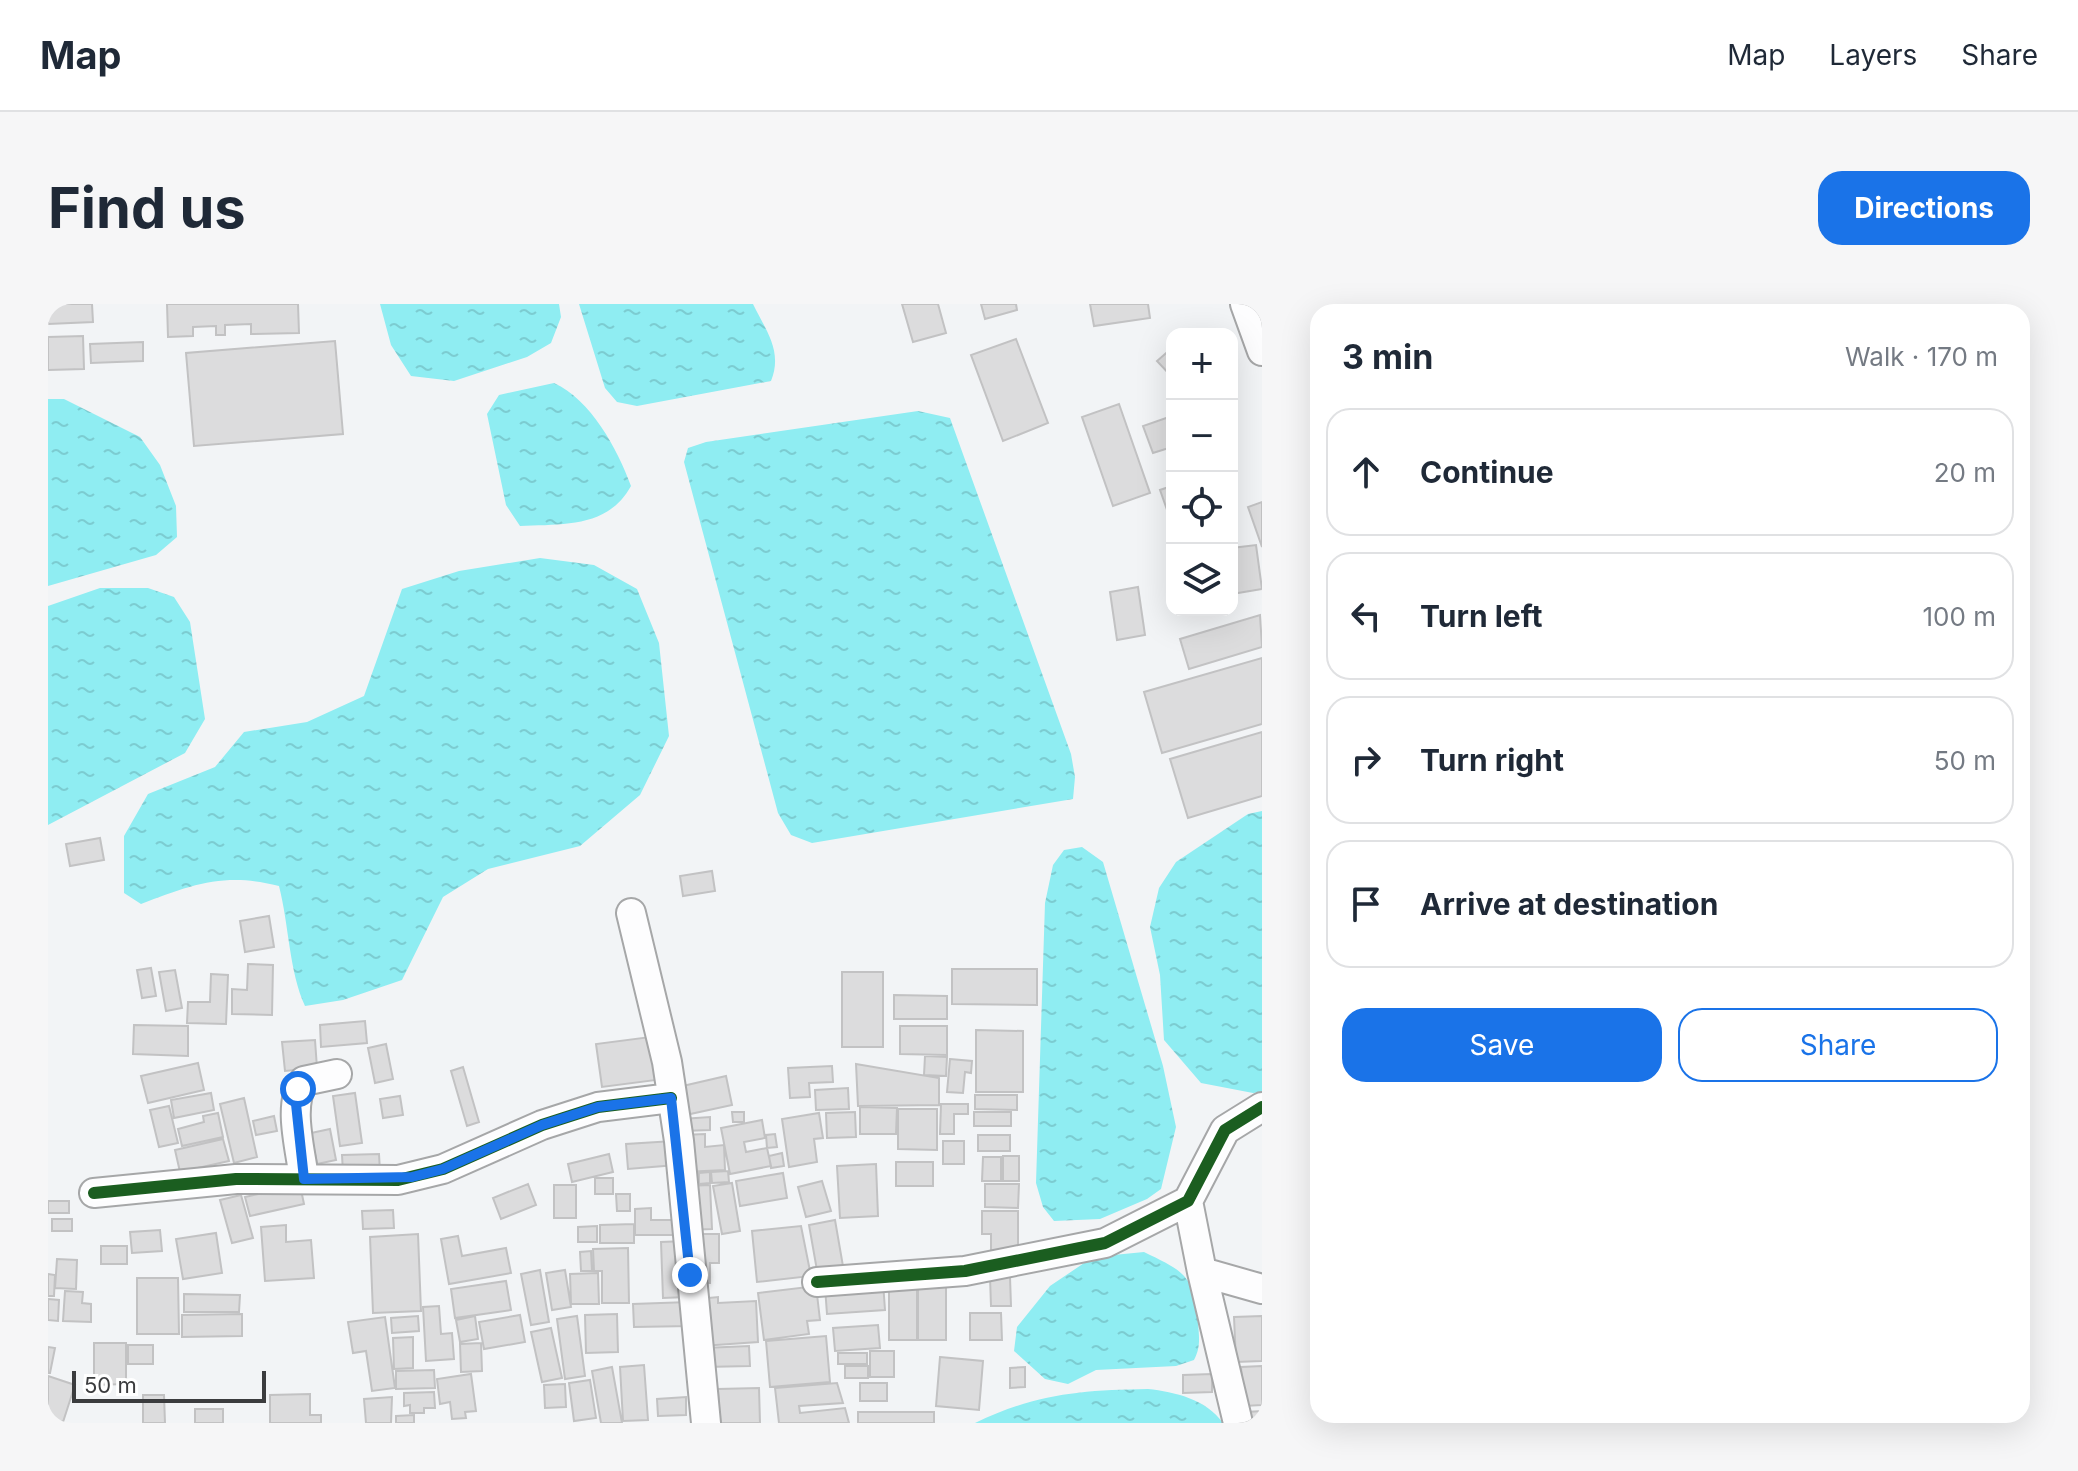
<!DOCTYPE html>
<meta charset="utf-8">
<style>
:root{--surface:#fff;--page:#f6f6f7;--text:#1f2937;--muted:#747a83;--line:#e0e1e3;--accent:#1a73e8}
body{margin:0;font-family:Inter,sans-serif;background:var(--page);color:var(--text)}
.controls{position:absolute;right:24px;top:24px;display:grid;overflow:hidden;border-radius:16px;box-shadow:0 8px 32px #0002}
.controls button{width:72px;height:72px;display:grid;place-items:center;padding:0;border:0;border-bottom:2px solid var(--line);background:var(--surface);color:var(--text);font:40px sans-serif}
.scale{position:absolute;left:24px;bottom:20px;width:194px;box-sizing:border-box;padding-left:8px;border:4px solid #3b3c3e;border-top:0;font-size:22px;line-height:28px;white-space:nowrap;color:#3b3c3e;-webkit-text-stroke:6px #fff;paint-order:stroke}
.stop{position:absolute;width:24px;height:24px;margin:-18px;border:6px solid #1a73e8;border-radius:50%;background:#fff}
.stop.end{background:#1a73e8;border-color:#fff;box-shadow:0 2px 8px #0008}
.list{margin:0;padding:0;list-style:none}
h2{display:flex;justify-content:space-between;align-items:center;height:104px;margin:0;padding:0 32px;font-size:34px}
h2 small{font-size:26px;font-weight:400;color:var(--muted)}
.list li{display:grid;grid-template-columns:52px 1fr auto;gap:24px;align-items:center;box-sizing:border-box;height:128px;margin:0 16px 16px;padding:0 16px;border:2px solid var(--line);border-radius:24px}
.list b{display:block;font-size:30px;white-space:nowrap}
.list em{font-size:26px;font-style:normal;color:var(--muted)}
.actions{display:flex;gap:16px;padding:24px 32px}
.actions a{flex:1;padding:18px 0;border:2px solid var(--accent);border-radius:24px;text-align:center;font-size:28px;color:var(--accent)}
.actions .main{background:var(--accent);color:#fff}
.icon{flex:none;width:44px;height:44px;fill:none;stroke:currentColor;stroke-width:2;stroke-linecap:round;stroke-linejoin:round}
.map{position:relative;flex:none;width:1214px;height:1119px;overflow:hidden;border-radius:24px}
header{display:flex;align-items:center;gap:48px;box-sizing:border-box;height:112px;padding:0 40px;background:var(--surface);border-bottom:2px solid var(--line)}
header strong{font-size:38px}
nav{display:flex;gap:44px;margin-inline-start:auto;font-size:28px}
.intro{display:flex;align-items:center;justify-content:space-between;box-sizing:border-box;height:192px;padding:0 48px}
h1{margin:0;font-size:56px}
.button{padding:20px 36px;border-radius:24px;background:var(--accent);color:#fff;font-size:28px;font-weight:700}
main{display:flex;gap:48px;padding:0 48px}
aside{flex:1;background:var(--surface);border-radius:24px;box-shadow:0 8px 32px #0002}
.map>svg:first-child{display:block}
.water{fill:url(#water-ripples)}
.building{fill:#dcdcdd;stroke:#c2c2c3;stroke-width:2}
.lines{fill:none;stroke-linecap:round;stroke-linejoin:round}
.street-casing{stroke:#a6a7a8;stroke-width:32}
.street{stroke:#fdfdfe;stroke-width:28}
.cycleway-casing{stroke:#fff;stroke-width:17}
.cycleway{stroke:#1b5e20;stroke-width:12}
.route{stroke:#1a73e8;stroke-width:10}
</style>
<header>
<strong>Map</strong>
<nav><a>Map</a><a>Layers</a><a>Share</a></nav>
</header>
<div class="intro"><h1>Find us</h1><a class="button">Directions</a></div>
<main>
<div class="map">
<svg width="1214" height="1119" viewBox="0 0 1214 1119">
<defs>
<pattern id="water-ripples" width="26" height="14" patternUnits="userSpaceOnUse" patternTransform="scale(2)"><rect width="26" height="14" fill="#8fedf2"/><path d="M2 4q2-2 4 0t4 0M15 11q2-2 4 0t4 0" fill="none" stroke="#7cccd1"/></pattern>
</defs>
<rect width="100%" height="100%" fill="#f2f4f6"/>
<path class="water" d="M332,0H511L513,13L503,39L479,53L406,77L363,72L343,41Z
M531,0H705C718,27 735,47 723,77L589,102L569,98L557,84Z
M506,79C543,96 569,144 583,182C560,224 515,220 472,222L458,201L439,110L451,91Z
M0,95H16L92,133L112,161L128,202L129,233L108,251L0,282Z
M870,107L902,114L1023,450L1027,473L1025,495L764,539L743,531L730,509L636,158L640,144L658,138Z
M492,254L546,261L589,285L611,339L621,432L592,491L532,542L440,565L395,593L354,676L295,696L257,702C241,667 241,621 231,582C177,568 143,581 93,600L76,589V532L100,490L167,463L196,428L259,418L316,392L354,285L411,267Z
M52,284H100L126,293L142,318L157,415L137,449L0,521V302Z
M1214,507V788L1205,789L1153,779L1116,736L1112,671L1102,623L1111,584L1128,558L1200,510Z
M1034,543L1055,558L1115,762L1128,823L1113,885L1099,895L1052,915L1006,917L995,903L988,879L997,599L1005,561L1016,546Z
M1096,948C1137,968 1146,971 1150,1018C1151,1033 1153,1043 1146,1056L1128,1062L1048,1066L1020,1080L997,1075L966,1047L969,1023L1002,982L1045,953Z
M1100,1085C1127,1088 1158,1095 1175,1119H927C987,1090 1033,1086 1100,1085Z"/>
<path class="building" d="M0,0H44L45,18L0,20Z
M119,0H250L251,29L203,30V20L177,21V31H168V22L145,23V32L120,33Z
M854,0H890L898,29L865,38Z
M933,0H968L969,6L937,15Z
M1042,0H1100L1102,14L1046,22Z
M35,32L36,65L0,66V33Z
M968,35L1000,119L955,137L923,51Z
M287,37L295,130L146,142L138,49Z
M95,38V57L43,59L42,40Z
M1124,44V73L1109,57Z
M1071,100L1102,189L1065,202L1034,113Z
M1124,112V143L1105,149L1095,122Z
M1124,182V220L1112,186Z
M1214,198V243L1200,203Z
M1208,241L1214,285L1184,290V244Z
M1090,283L1097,331L1069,336L1062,288Z
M1212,311L1214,343L1141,365L1132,335Z
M1214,354V420L1114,449L1096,388Z
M1214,428V492L1140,514L1122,455Z
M52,534L56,556L22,562L18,540Z
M664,567L667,587L635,592L632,572Z
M221,612L226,643L197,648L192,617Z
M200,660L225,661L224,711L184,710V685L199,686Z
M103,664L108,692L94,694L89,666Z
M904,665H989V701L904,700Z
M127,666L134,704L118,707L111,668Z
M794,668H835V743H794Z
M163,670L180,671L178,720L139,719L140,698H162Z
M846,691L899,692V715H846Z
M317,717L319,739L273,743L272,721Z
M86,721L140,722V752L85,750Z
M852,722H899V751L852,750Z
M928,726L975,727V788H928Z
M602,733L608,776L554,783L548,740Z
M267,736L269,764L237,767L234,738Z
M338,740L345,775L327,779L320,744Z
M877,752L899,753L898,772L876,771Z
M902,755L924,757L923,769L917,768L915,789L899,788Z
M150,759L156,786L100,799L93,772Z
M808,760L891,774V801L810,802Z
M784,762L785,778L761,779L762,793L742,794L740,764Z
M415,763L431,818L419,822L403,767Z
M678,772L684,801L633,812L626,784Z
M800,784L801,805L768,806L767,786Z
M163,789L166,806L126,814L123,796Z
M307,789L314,839L292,842L285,792Z
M927,791H969V806L927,805Z
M352,792L355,811L335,814L332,795Z
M196,794L209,853L186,859L172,800Z
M893,800H920V810H906V830H892Z
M121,802L130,839L111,843L102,806Z
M812,803L849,804L848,830H812Z
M850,805H889V846L850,845Z
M684,808H696V818H685Z
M807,808L808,833L779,834L778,809Z
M926,808H963V822H926Z
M170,809L175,833L134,842L130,825L156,818L155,812Z
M771,809L775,834L766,835L769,858L741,863L734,815Z
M226,812L229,827L208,831L205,817Z
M662,813V826L635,827L634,815Z
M714,816L717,834L696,838L698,848L719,844L723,862L682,870L673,824Z
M282,825L288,856L269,860L263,829Z
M657,830V843L676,841L677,866L636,868L634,831Z
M727,830L729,843L719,844L718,831Z
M930,831H962V847H930Z
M175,835L181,857L132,868L127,846Z
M625,837L628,861L580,865L578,840Z
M895,837H916V860H895Z
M734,849L736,862L723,864L721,852Z
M331,850L332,868L295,869L294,851Z
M561,850L565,868L524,878L520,860Z
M955,852H971V877H955Z
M935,853H953V877H934Z
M848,858H885V882H848Z
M828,860L830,912L792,914L789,862Z
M680,867L681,878L664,879L663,868Z
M662,868V879L651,880V869Z
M735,869L739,894L692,902L688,877Z
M547,874H565V890H547Z
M774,877L783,907L758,913L750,883Z
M684,879L692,927L674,930L665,882Z
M480,880L488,901L453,915L445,894Z
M937,880H971L970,904L937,903Z
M252,881L256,900L202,912L197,893Z
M506,881H528V914H506Z
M662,881L664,925L639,926L638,882Z
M568,890H582V907H569Z
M193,891L205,934L184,939L172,896Z
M0,897H21V909H0Z
M603,904V916H634V931H587V905Z
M345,906L346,924L315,925L314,907Z
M934,907H970V955L955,947H943V930H934Z
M4,915H24V927H4Z
M787,916L796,968L770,972L761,921Z
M586,920V939H552V921Z
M238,921V938L263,936L266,974L217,977L213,923Z
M549,922V938H530V923Z
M753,922L763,972L709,978L704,927Z
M112,926L114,947L84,949L82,928Z
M168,929L174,969L135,975L128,935Z
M370,930L373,1007L325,1009L322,933Z
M645,930H671V959H662V979H645Z
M410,932L414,952L458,944L463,969L401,980L393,935Z
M637,937L639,993L615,994L613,938Z
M53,942H79V960H53Z
M580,944L581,999H554V967H546L545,945Z
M543,947L544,967H533L532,948Z
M9,955L29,956L28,985L7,984Z
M492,966L501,1018L483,1021L473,970Z
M517,966L523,1003L504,1006L498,969Z
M550,969L551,1000H523L522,970Z
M0,970L7,971L6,992H0Z
M942,973H962L963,1002H943Z
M89,974H130L131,1030H89Z
M841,976L869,977V1036H841Z
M458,977L463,1006L407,1014L403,985Z
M835,978L837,1006L779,1010L777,983Z
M768,982L772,1016L759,1017L761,1030L716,1036L710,989Z
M870,982H898V1036H870Z
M17,987L35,988L34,999L43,1000V1018L15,1017Z
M136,990L192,991L191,1008H136Z
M670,993V999L708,997L710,1038L654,1042L651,995Z
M0,995L11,996L10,1017L0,1016Z
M641,998L642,1022L586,1023L585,1000Z
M391,1002L393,1030L404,1029L406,1055L378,1057L375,1003Z
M922,1009H953L954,1036H922Z
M194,1010V1032L134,1033V1011Z
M569,1010L570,1048L538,1049L537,1011Z
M472,1011L477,1038L436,1045L431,1018Z
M370,1012L371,1027L344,1029L343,1014Z
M427,1012L430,1035L412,1038L408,1016Z
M529,1012L537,1072L517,1075L509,1015Z
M1214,1012V1057L1188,1058L1186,1013Z
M337,1013L347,1084L324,1087L318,1047L305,1049L300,1018Z
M830,1021L832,1044L787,1047L785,1024Z
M503,1024L514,1074L494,1078L483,1028Z
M778,1032L782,1078L722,1083L718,1037Z
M365,1033V1064L346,1065L345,1034Z
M46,1039H78V1080L46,1081Z
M433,1039L434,1067L413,1068L412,1040Z
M80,1041H105V1060H80Z
M701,1042L702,1062L656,1063V1044Z
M0,1043L7,1044L2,1069H0Z
M822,1047H846V1073H822Z
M790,1049H819V1060H790Z
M892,1053L935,1057L931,1106L888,1102Z
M596,1061L600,1116L575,1117L572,1063Z
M797,1062H820V1074H797Z
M1214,1062V1101L1196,1102L1193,1063Z
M564,1063L574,1119H553L544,1067Z
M977,1063V1083L962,1084V1064Z
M386,1066L387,1084L348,1085V1067Z
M423,1070L428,1107L417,1108L418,1114L404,1115L402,1098L392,1100L389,1075Z
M1164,1070V1088L1135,1089V1071Z
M0,1072L27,1081L15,1118L0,1114Z
M542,1076L548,1114L526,1117L521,1079Z
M789,1079L795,1099L751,1102L752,1109L797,1104L801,1119H731L727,1084Z
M812,1079H839V1097H812Z
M517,1080L518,1103L497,1104L496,1081Z
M711,1084L712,1119H672L670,1085Z
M386,1088L387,1104H376V1109H362V1101L356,1102V1089Z
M262,1090V1111H273V1119H222V1091Z
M95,1091H116L117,1119H95Z
M344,1093L343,1119H318L316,1095Z
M638,1093V1111L610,1112L609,1095Z
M147,1105H175V1119H147Z
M1214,1107V1119H1199V1108Z
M810,1108H886V1119H810Z
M366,1111V1119H348V1112Z"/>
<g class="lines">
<g class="street-casing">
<path id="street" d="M1197,0L1214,47
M583,609L619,758L631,837L658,1119
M256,875C253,847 239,801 256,777L289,770
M46,889L188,875L350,876L395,865L494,821L550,803L623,794
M1140,897L1154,968
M769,978L917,967L1057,939L1140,897L1177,826L1214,803
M1190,1119L1154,968L1214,985"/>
</g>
<use href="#street" class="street"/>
<g class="cycleway-casing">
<path id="cycleway" d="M46,889L188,875L350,876L395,865L494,821L550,803L623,794
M769,978L917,967L1057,939L1140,897L1177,826L1214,803"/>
</g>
<use href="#cycleway" class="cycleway"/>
</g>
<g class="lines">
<path class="route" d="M250,785L248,800L256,875L364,873L395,865L494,821L550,803L623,794L642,971"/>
</g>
</svg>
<div class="controls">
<button>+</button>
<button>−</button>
<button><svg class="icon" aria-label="locate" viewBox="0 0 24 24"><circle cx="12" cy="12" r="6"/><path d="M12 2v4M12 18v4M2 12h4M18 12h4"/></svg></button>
<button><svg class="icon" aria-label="layers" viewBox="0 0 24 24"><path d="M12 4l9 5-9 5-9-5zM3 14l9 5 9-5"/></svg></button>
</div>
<div class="scale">50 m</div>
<div class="stop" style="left:250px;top:785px"></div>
<div class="stop end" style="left:642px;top:971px"></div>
</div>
<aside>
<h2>3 min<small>Walk · 170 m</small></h2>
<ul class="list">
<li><svg class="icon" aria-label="ahead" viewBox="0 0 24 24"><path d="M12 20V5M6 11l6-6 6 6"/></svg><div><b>Continue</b></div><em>20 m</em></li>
<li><svg class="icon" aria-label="left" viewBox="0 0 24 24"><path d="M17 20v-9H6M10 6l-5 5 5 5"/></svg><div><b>Turn left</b></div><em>100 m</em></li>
<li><svg class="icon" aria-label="right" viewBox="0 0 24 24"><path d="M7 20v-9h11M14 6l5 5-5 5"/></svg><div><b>Turn right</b></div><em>50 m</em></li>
<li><svg class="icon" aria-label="arrive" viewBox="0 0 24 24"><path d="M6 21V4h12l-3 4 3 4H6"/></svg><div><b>Arrive at destination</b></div></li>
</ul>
<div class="actions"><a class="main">Save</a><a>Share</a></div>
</aside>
</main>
